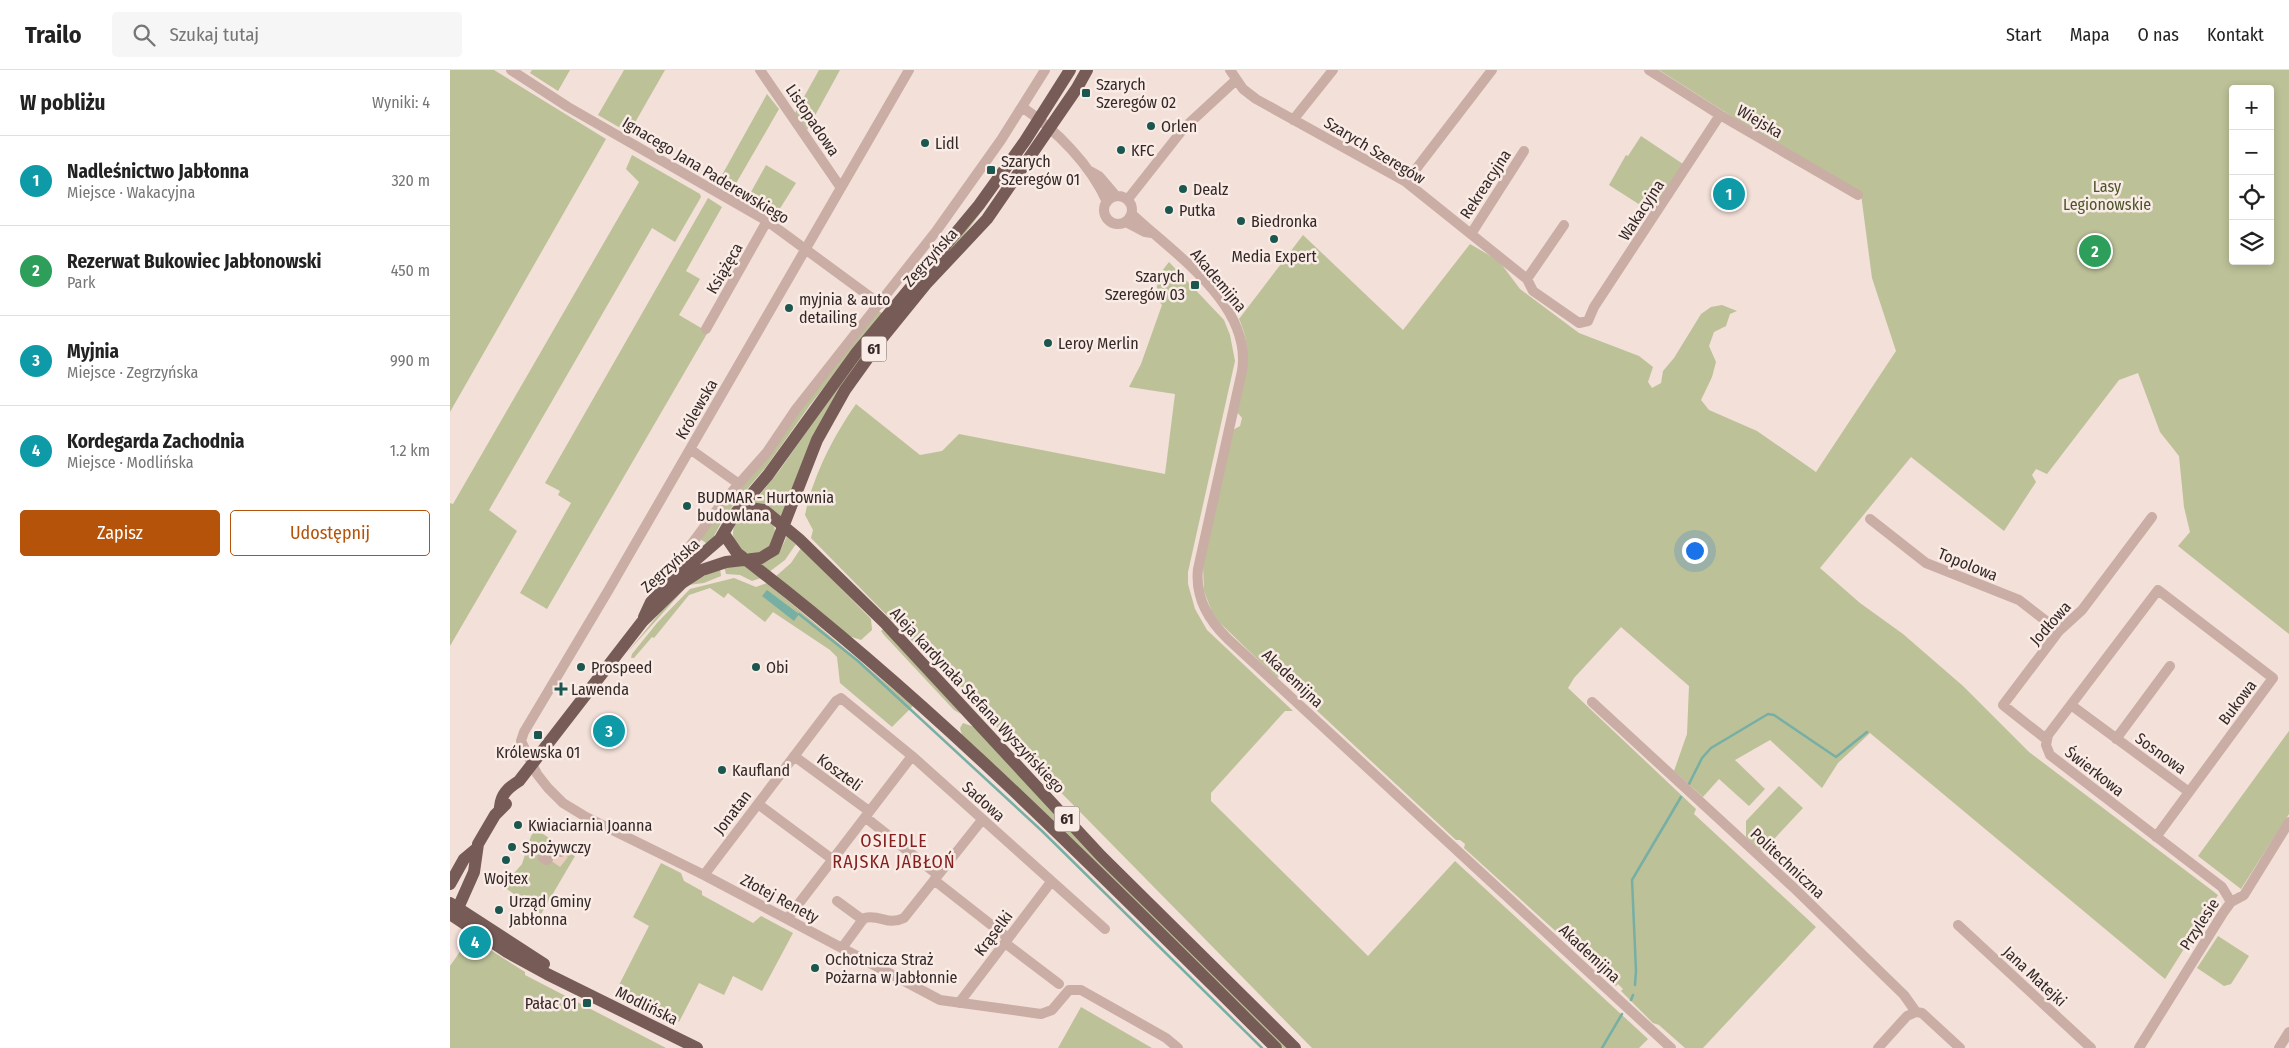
<!DOCTYPE html>
<html lang="pl">
<meta charset="utf-8">
<style>
:root{--surface:#fff;--page:#f6f6f6;--text:#222;--muted:#767676;--line:#e0e0e0;--accent:#b45309}
body{margin:0;font-family:"Fira Sans Condensed",sans-serif;background:var(--page);color:var(--text)}
.controls{position:absolute;right:15px;top:15px;display:grid;overflow:hidden;border-radius:5px;box-shadow:0 2px 8px #0003}
.controls button{width:45px;height:45px;display:grid;place-items:center;padding:0;border:0;border-bottom:1px solid var(--line);background:var(--surface);color:var(--text);font:25px sans-serif}
.you{position:absolute;left:1244px;top:480px;width:18px;height:18px;margin:-12px;border:4px solid #fff;border-radius:50%;background:#1a73e8;box-shadow:0 0 0 8px #1a73e833}
.badge{display:grid;place-items:center;width:32px;height:32px;border-radius:50%;background:var(--accent);color:#fff;font-size:16px;font-weight:700}
.pin{position:absolute;translate:-50% -50%;border:2px solid #fff;box-shadow:0 1px 5px #0006}
.list{margin:0;padding:0;list-style:none}
h2{display:flex;justify-content:space-between;align-items:center;height:65px;margin:0;padding:0 20px;font-size:21px}
h2 small{font-size:16px;font-weight:400;color:var(--muted)}
.list li{display:grid;grid-template-columns:32px 1fr auto;gap:15px;align-items:center;box-sizing:border-box;height:90px;padding:0 20px;border-top:1px solid var(--line)}
.list b{display:block;font-size:19px;white-space:nowrap}
.list p{margin:0;font-size:16px;white-space:nowrap;color:var(--muted)}
.list em{font-size:16px;font-style:normal;color:var(--muted)}
.actions{display:flex;gap:10px;padding:15px 20px}
.actions a{flex:1;padding:11px 0;border:1px solid var(--accent);border-radius:5px;text-align:center;font-size:18px;color:var(--accent)}
.actions .main{background:var(--accent);color:#fff}
.icon{flex:none;width:28px;height:28px;fill:none;stroke:currentColor;stroke-width:2;stroke-linecap:round;stroke-linejoin:round}
.map{position:relative;flex:none;width:1839px;height:978px;overflow:hidden}
header{display:flex;align-items:center;gap:30px;box-sizing:border-box;height:70px;padding:0 25px;background:var(--surface);border-bottom:1px solid var(--line)}
header strong{font-size:24px}
nav{display:flex;gap:28px;margin-inline-start:auto;font-size:18px}
.search{width:350px;height:45px;background:var(--page);display:flex;align-items:center;gap:12px;box-sizing:border-box;padding:0 18px;border-radius:5px;color:var(--muted);font-size:19px}
main{display:flex}
aside{flex:1;background:var(--surface)}
.map>svg:first-child{display:block}
.green{fill:#bcc198;fill-rule:evenodd}
.plaza{fill:#eacebf}
.water{fill:#77afa5}
.lines{fill:none;stroke-linecap:round;stroke-linejoin:round}
.stream{stroke:#77afa5;stroke-width:2.5}
.minor{stroke:#caada4;stroke-width:10}
.major{stroke:#775b57;stroke-width:12}
.poi-dot{fill:#1b574e;stroke:#f9ebe5;stroke-width:2}
.labels{text-anchor:middle;stroke-width:5;stroke-linejoin:round;paint-order:stroke}
.shield{fill:#f9ebe5;stroke:#70625f;stroke-width:1}
.shield-label{font-size:15px;font-weight:bold;fill:#352826}
.poi-label{font-size:16px;fill:#352826;stroke:#f9ebe5;text-anchor:start}
.street-label{font-size:16px;fill:#352826;stroke:#f9ebe5}
.park-label{font-size:16px;fill:#4d542a;stroke:#f9ebe5}
.neighbourhood-label{font-size:18px;letter-spacing:1px;fill:#85201e;stroke:#f9ebe5}
</style>
<header>
<strong>Trailo</strong>
<div class="search"><svg class="icon" aria-label="search" viewBox="0 0 24 24"><circle cx="10" cy="10" r="6"/><path d="M15 15l6 6"/></svg>Szukaj tutaj</div>
<nav><a>Start</a><a>Mapa</a><a>O nas</a><a>Kontakt</a></nav>
</header>
<main>
<aside>
<h2>W pobliżu<small>Wyniki: 4</small></h2>
<ul class="list">
<li><span class="badge" style="background:#0f9aa8">1</span><div><b>Nadleśnictwo Jabłonna</b><p>Miejsce · Wakacyjna</p></div><em>320 m</em></li>
<li><span class="badge" style="background:#2e9e5b">2</span><div><b>Rezerwat Bukowiec Jabłonowski</b><p>Park</p></div><em>450 m</em></li>
<li><span class="badge" style="background:#0f9aa8">3</span><div><b>Myjnia</b><p>Miejsce · Zegrzyńska</p></div><em>990 m</em></li>
<li><span class="badge" style="background:#0f9aa8">4</span><div><b>Kordegarda Zachodnia</b><p>Miejsce · Modlińska</p></div><em>1.2 km</em></li>
</ul>
<div class="actions"><a class="main">Zapisz</a><a>Udostępnij</a></div>
</aside>
<div class="map">
<svg width="1839" height="978" viewBox="0 0 1839 978">
<rect width="100%" height="100%" fill="#f2e0d9"/>
<path class="green" d="M0,0H44L156,69L0,342Z
M82,0H120L108,21L80,3Z
M174,0H215L179,63L148,45Z
M369,0H390L357,60L345,43Z
M1209,0H1839V564L1728,476L1740,462L1734,437L1729,386L1710,362L1688,303L1669,310L1597,404L1586,399L1582,405L1586,412L1554,461L1461,387L1370,498L1410,533L1453,564L1513,616L1579,682L1768,825L1715,909L1420,663L1388,693L1372,718L1320,670L1285,690L1315,719L1299,736L1269,709L1253,727L1224,701L1237,664L1239,616L1171,557L1124,608L1118,618L1246,739L1244,744L1366,857L1253,978H1235L1209,955L1203,953L1171,921L1173,919L1168,914L1166,916L1139,893L1140,890L1135,885L1133,886L1014,778L1015,774L1010,770H1006L849,624V621L845,617L842,618L830,606L827,608L769,552L762,542L754,521L753,497L783,360L790,356L792,348L787,342C795,307 804,282 789,249L853,165L953,260L1020,174L1049,191L1070,219L1129,263L1189,286L1203,297L1198,312L1202,318L1211,313L1213,301L1224,288L1251,244L1261,237L1272,235L1287,241L1280,244L1276,256L1264,262L1259,276L1266,292L1262,307L1251,330L1259,340L1307,361L1366,402L1446,281L1422,208L1411,124L1341,84ZM1783,19H1820V191H1783Z
M317,24L329,39L281,122L267,114Z
M1191,66L1233,94L1201,142L1159,115L1176,85L1178,86Z
M182,85L250,124L251,127L225,172L202,158L39,440L67,461L0,576V433L3,434L189,112L176,99Z
M316,95L346,113L324,148L296,131Z
M258,128L272,137L236,201L250,209L229,245L258,262L97,539L70,523L121,433L108,425L110,421L95,413Z
M538,133L362,368L331,448L303,433L329,401L414,280Z
M719,192L774,250L780,265L785,291L738,502V514L745,539L757,560L843,641H835L761,723V731L918,886L1005,791L1198,969L1189,978H862L361,468L363,460L355,445C363,406 383,367 406,334L470,385L492,381L509,364L715,404L725,324L679,317L691,294L712,235L706,228L708,206Z
M427,240L432,243L360,335L316,397L276,444L259,475L250,469Z
M283 463a21 21 0 1 1 42 0a21 21 0 1 1-42 0Z
M337,465L346,474L335,490L319,502L310,494C325,490 332,480 337,465Z
M351,478L421,549L422,560L411,570L396,565L325,507L341,493Z
M287,495L295,496L311,508L302,511L290,505L276,504L274,496Z
M270,498L271,506L254,513L238,515L176,584L217,534L236,515Z
M284,508L306,517L317,513L463,636L442,657L390,613L387,587L380,580L323,542L315,552L278,523L274,528L260,518L239,525L204,568L202,567L184,588H181L182,584L207,553L240,519Z
M434,558L511,644L504,640L434,565L431,561Z
M513,653L527,658L842,978H833L648,794L512,665L510,658Z
M1839,661V744L1791,819L1748,786Z
M1329,716L1353,738L1312,782L1296,767V751Z
M86,759L125,786L91,844L53,816L72,794L81,766Z
M211,793L231,803L234,811L252,821V825L303,853L311,846L343,863L312,921L283,906L274,925L249,913L229,952L167,919L199,856L183,847Z
M1768,866L1799,886L1781,914L1774,916L1747,898Z
M20,867L75,902V905L216,978H0V896Z
M631,937L702,978H608Z"/>
<path class="plaza" d="M104,777L118,787L110,797L96,787Z"/>
<path class="water" d="M317,520L349,544L344,551L312,526Z"/>
<g class="lines">
<path class="stream" d="M349,544L408,591L592,761L812,978
M1239,714L1252,688L1261,678L1318,644L1324,645L1386,687L1417,662
M1185,915L1186,901L1182,810L1231,727
M1181,930L1183,925
M1152,978L1172,944"/>
<path class="minor" d="M61,0L118,37L317,151L430,234
M310,0L391,118
M459,0L158,521L74,662L71,671L87,704L98,718L113,733L136,747L254,805L490,930L591,944L602,940L619,920H631L716,968L728,978
M780,0L793,19L806,29L956,112L1077,209L1083,221L1129,253L1138,251L1144,237L1270,45
M1199,0L1270,45L1408,125
M572,37C606,60 640,94 657,132
M843,50L883,0
M640,101L649,106L666,126
M956,112L1042,0
M654 140a14 14 0 1 1 28 0a14 14 0 1 1-28 0Z
M678,129L734,58L786,10
M682,144C723,183 803,235 792,301L748,499C745,527 758,550 778,569L1221,978
M676,152L695,162L702,163
M1021,164L1074,81
M1077,209L1114,155
M256,259L317,151
M240,379L289,414
M1420,449L1476,493L1569,530L1609,561
M209,518L272,433L317,382L346,339L487,160L551,70L595,0
M1142,632L1343,817L1454,925L1466,942L1472,943L1510,978
M1621,635L1739,722
M1596,669L1553,635L1609,561L1632,540L1702,447
M1666,669L1720,596
M344,686L419,741
M308,734L382,789
M415,747L488,805
M1706,767L1823,608L1708,520L1598,665L1596,675L1600,685L1772,817L1781,832
M111,782L112,781
M93,788L97,790L98,789
M254,805L386,631L391,628L462,686L655,859
M484,810L558,868
M387,831L413,850
M337,849L462,686
M1508,855L1641,978
M555,873L609,914
M392,878L414,848C431,844 437,856 454,848L532,750
M509,933L601,812
M1428,978L1457,946L1466,942
M1689,978L1773,843L1781,832L1794,825L1839,752
M1829,978L1839,962"/>
<path class="major" d="M289,439L300,438L314,440L349,469L435,553L651,786L845,978
M274,464L287,483C481,630 653,807 826,978
M194,547L201,532L218,514L270,469L284,445L318,405L407,282L529,135L575,71L620,0
M50,737C51,724 58,718 69,711L192,552L232,513L252,500L276,492L311,488L324,480L367,370L395,320L433,267L476,214L537,149L627,18L637,0
M0,814L14,789L26,779
M0,833L94,894
M8,838L24,802L28,774L45,745L56,734
M0,844L57,882L97,904L247,978"/>
</g>
<g class="poi-dot">
<rect x="631" y="18" width="10" height="10" rx="2.5"/>
<circle cx="701" cy="56" r="5"/>
<circle cx="475" cy="73" r="5"/>
<circle cx="671" cy="80" r="5"/>
<rect x="536" y="95" width="10" height="10" rx="2.5"/>
<circle cx="733" cy="119" r="5"/>
<circle cx="719" cy="140" r="5"/>
<circle cx="791" cy="151" r="5"/>
<circle cx="824" cy="169" r="5"/>
<rect x="740" y="210" width="10" height="10" rx="2.5"/>
<circle cx="339" cy="238" r="5"/>
<circle cx="598" cy="273" r="5"/>
<circle cx="237" cy="436" r="5"/>
<circle cx="131" cy="597" r="5"/>
<circle cx="306" cy="597" r="5"/>
<path d="M108.5 611.5h5v5h5v5h-5v5h-5v-5h-5v-5h5z"/>
<rect x="83" y="660" width="10" height="10" rx="2.5"/>
<circle cx="272" cy="700" r="5"/>
<circle cx="68" cy="755" r="5"/>
<circle cx="62" cy="777" r="5"/>
<circle cx="56" cy="790" r="5"/>
<circle cx="49" cy="840" r="5"/>
<circle cx="365" cy="898" r="5"/>
<rect x="132" y="928" width="10" height="10" rx="2.5"/>
</g>
<g class="labels">
<g class="shield">
<rect x="411.5" y="266.5" width="25" height="25" rx="4"/>
<rect x="604.5" y="736.5" width="25" height="25" rx="4"/>
</g>
<g class="shield-label">
<text x="424" y="284">61</text>
<text x="617" y="754">61</text>
</g>
<g class="poi-label">
<text x="646" y="20">Szarych<tspan x="646" dy="18">Szeregów 02</tspan></text>
<text x="711" y="62">Orlen</text>
<text x="485" y="79">Lidl</text>
<text x="681" y="86">KFC</text>
<text x="551" y="97">Szarych<tspan x="551" dy="18">Szeregów 01</tspan></text>
<text x="743" y="125">Dealz</text>
<text x="729" y="146">Putka</text>
<text x="801" y="157">Biedronka</text>
<text x="824" y="192" text-anchor="middle">Media Expert</text>
<text x="735" y="212" text-anchor="end">Szarych<tspan x="735" dy="18">Szeregów 03</tspan></text>
<text x="349" y="235">myjnia &amp; auto<tspan x="349" dy="18">detailing</tspan></text>
<text x="608" y="279">Leroy Merlin</text>
<text x="247" y="433">BUDMAR - Hurtownia<tspan x="247" dy="18">budowlana</tspan></text>
<text x="141" y="603">Prospeed</text>
<text x="316" y="603">Obi</text>
<text x="121" y="625">Lawenda</text>
<text x="88" y="688" text-anchor="middle">Królewska 01</text>
<text x="282" y="706">Kaufland</text>
<text x="78" y="761">Kwiaciarnia Joanna</text>
<text x="72" y="783">Spożywczy</text>
<text x="56" y="814" text-anchor="middle">Wojtex</text>
<text x="59" y="837">Urząd Gminy<tspan x="59" dy="18">Jabłonna</tspan></text>
<text x="375" y="895">Ochotnicza Straż<tspan x="375" dy="18">Pożarna w Jabłonnie</tspan></text>
<text x="127" y="939" text-anchor="end">Pałac 01</text>
</g>
<g class="street-label">
<text transform="translate(363 50) rotate(56)" y="6">Listopadowa</text>
<text transform="translate(1310 51) rotate(30)" y="6">Wiejska</text>
<text transform="translate(925 80) rotate(31)" y="6">Szarych Szeregów</text>
<text transform="translate(256 100) rotate(31)" y="6">Ignacego Jana Paderewskiego</text>
<text transform="translate(1035 114) rotate(-57)" y="6">Rekreacyjna</text>
<text transform="translate(1191 140) rotate(-57)" y="6">Wakacyjna</text>
<text transform="translate(480 187) rotate(-48)" y="6">Zegrzyńska</text>
<text transform="translate(274 198) rotate(-60)" y="6">Książęca</text>
<text transform="translate(769 210) rotate(50)" y="6">Akademijna</text>
<text transform="translate(246 339) rotate(-60)" y="6">Królewska</text>
<text transform="translate(1518 494) rotate(22)" y="6">Topolowa</text>
<text transform="translate(220 495) rotate(-42)" y="6">Zegrzyńska</text>
<text transform="translate(1600 553) rotate(-48)" y="6">Jodłowa</text>
<text transform="translate(843 608) rotate(43)" y="6">Akademijna</text>
<text transform="translate(528 630) rotate(47)" y="6">Aleja kardynała Stefana Wyszyńskiego</text>
<text transform="translate(1787 632) rotate(-53)" y="6">Bukowa</text>
<text transform="translate(1711 683) rotate(36)" y="6">Sosnowa</text>
<text transform="translate(1645 701) rotate(38)" y="6">Świerkowa</text>
<text transform="translate(390 702) rotate(36)" y="6">Koszteli</text>
<text transform="translate(534 731) rotate(42)" y="6">Sadowa</text>
<text transform="translate(282 742) rotate(-53)" y="6">Jonatan</text>
<text transform="translate(1338 793) rotate(43)" y="6">Politechniczna</text>
<text transform="translate(330 828) rotate(28)" y="6">Złotej Renety</text>
<text transform="translate(1749 854) rotate(-57)" y="6">Przylesie</text>
<text transform="translate(543 863) rotate(-53)" y="6">Krąselki</text>
<text transform="translate(1140 883) rotate(43)" y="6">Akademijna</text>
<text transform="translate(1585 906) rotate(43)" y="6">Jana Matejki</text>
<text transform="translate(197 935) rotate(26)" y="6">Modlińska</text>
</g>
<g class="park-label">
<text x="1657" y="122">Lasy<tspan x="1657" dy="18">Legionowskie</tspan></text>
</g>
<g class="neighbourhood-label">
<text x="444" y="777">OSIEDLE<tspan x="444" dy="21">RAJSKA JABŁOŃ</tspan></text>
</g>
</g>
</svg>
<div class="controls">
<button>+</button>
<button>−</button>
<button><svg class="icon" aria-label="locate" viewBox="0 0 24 24"><circle cx="12" cy="12" r="6"/><path d="M12 2v4M12 18v4M2 12h4M18 12h4"/></svg></button>
<button><svg class="icon" aria-label="layers" viewBox="0 0 24 24"><path d="M12 4l9 5-9 5-9-5zM3 14l9 5 9-5"/></svg></button>
</div>
<div class="you"></div>
<div class="pin badge" style="left:1279px;top:124px;background:#0f9aa8">1</div>
<div class="pin badge" style="left:1645px;top:181px;background:#2e9e5b">2</div>
<div class="pin badge" style="left:159px;top:661px;background:#0f9aa8">3</div>
<div class="pin badge" style="left:25px;top:872px;background:#0f9aa8">4</div>
</div>
</main>
